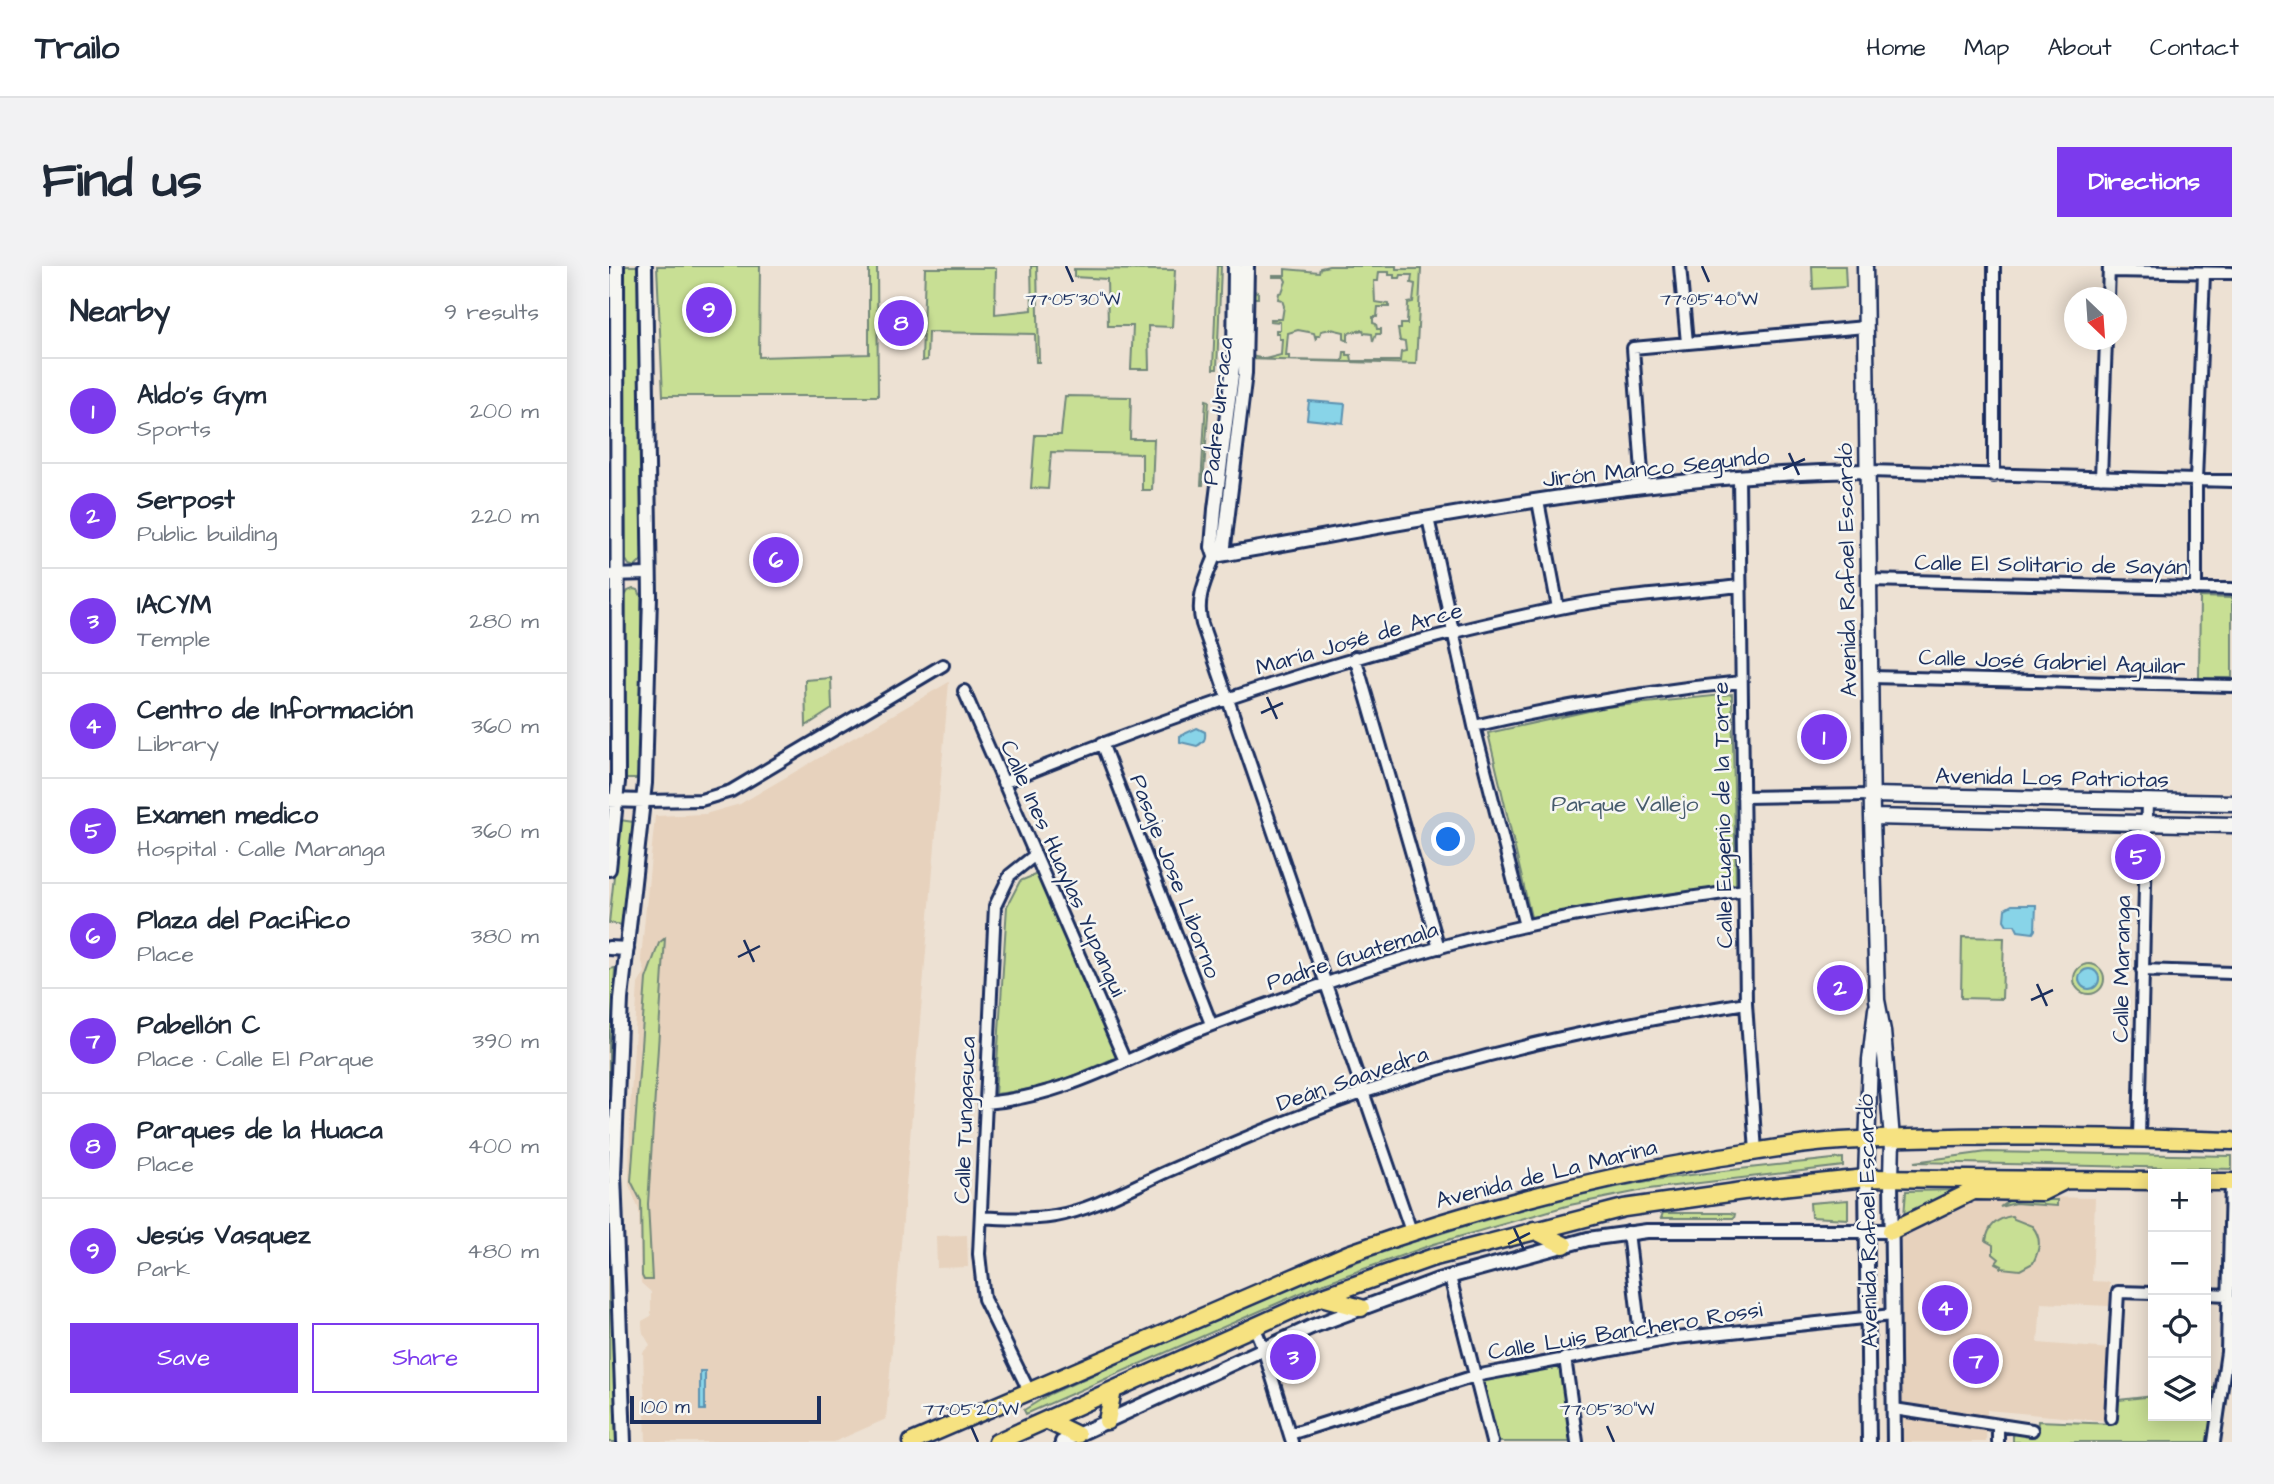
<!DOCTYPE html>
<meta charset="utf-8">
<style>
:root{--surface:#fff;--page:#f2f2f3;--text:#1f2937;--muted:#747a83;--line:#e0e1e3;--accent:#7c3aed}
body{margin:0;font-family:"Architects Daughter",sans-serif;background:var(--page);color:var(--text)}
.controls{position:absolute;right:21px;bottom:21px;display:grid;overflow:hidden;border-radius:0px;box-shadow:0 4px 18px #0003}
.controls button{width:63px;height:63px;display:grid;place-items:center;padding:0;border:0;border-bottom:2px solid var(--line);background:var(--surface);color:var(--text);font:35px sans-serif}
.compass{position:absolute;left:1455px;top:21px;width:63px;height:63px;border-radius:50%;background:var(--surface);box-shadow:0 4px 18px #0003;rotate:155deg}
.scale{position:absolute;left:21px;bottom:18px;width:191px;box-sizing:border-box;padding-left:7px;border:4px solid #1b2f5e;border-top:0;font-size:19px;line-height:24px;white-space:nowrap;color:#1b2f5e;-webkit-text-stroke:5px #f6f6f2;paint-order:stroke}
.you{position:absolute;left:840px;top:574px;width:24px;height:24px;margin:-18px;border:5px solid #fff;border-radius:50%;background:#1a73e8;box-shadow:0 0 0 10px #1a73e833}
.badge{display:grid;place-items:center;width:46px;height:46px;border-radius:50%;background:var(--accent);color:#fff;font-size:23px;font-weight:700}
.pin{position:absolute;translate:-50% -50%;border:4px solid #fff;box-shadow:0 2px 7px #0006}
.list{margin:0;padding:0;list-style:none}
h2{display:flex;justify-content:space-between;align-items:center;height:91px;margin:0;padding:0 28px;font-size:30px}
h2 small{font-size:23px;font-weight:400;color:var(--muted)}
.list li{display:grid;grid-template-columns:46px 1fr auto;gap:21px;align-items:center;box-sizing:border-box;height:105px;padding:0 28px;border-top:2px solid var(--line)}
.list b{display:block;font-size:26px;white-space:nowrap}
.list p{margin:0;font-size:23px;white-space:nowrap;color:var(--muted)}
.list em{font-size:23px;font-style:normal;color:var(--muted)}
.actions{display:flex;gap:14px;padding:21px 28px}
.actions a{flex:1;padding:16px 0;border:2px solid var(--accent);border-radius:0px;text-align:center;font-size:24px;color:var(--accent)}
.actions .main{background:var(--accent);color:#fff}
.icon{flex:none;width:38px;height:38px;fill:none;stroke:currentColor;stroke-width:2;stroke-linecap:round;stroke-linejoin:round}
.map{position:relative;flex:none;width:1623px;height:1176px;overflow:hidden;border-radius:0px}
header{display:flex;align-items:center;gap:42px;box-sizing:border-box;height:98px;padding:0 35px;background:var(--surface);border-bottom:2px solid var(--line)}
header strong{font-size:33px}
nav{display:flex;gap:38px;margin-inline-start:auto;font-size:24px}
.intro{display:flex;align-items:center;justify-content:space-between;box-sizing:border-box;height:168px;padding:0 42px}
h1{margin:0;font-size:49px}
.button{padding:18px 32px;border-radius:0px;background:var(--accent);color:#fff;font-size:24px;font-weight:700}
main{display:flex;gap:42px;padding:0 42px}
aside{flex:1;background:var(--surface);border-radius:0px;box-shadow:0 4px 18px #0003}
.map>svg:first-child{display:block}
.built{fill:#e7d2bd}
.green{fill:#c8df94;stroke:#728779;stroke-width:2;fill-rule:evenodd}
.water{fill:#88d4e8;stroke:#5c92b1;stroke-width:2}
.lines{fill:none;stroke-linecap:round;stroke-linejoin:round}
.minor-casing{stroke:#1b2f5e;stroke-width:16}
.tertiary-casing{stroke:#1b2f5e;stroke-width:18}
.secondary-casing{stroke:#1b2f5e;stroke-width:19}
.primary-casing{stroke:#1b2f5e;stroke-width:21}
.minor{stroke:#f6f6f2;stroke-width:10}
.tertiary{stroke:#f6f6f2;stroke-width:12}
.secondary{stroke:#f6f6f2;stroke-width:14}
.primary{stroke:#f6e281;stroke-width:16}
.ticks{fill:none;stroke:#1b2f5e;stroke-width:2.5}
.labels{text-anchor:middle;stroke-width:5;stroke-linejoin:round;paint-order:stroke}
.street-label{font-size:23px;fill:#1b2f5e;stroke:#f6f6f2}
.park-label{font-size:23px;fill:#465b6c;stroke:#f6f6f2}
.ticks-label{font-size:18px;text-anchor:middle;fill:#1b2f5e;stroke:#f6f6f2;stroke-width:5;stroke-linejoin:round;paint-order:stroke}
</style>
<header>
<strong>Trailo</strong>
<nav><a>Home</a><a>Map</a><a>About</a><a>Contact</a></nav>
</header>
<div class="intro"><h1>Find us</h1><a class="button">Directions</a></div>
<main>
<aside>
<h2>Nearby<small>9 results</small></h2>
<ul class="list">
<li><span class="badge">1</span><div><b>Aldo's Gym</b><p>Sports</p></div><em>200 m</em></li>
<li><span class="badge">2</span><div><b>Serpost</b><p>Public building</p></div><em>220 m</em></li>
<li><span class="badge">3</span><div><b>IACYM</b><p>Temple</p></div><em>280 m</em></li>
<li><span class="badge">4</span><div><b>Centro de Información</b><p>Library</p></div><em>360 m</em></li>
<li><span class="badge">5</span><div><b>Examen medico</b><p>Hospital · Calle Maranga</p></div><em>360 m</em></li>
<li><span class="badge">6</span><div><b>Plaza del Pacifico</b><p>Place</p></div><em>380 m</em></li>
<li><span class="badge">7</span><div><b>Pabellón C</b><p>Place · Calle El Parque</p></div><em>390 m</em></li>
<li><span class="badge">8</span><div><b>Parques de la Huaca</b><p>Place</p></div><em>400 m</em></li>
<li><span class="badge">9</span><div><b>Jesús Vasquez</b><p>Park</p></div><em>480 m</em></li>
</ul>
<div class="actions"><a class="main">Save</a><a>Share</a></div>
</aside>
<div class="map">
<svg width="1623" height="1176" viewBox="0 0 1623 1176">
<rect width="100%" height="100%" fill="#ede1d3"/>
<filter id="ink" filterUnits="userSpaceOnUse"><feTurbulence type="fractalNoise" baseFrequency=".0143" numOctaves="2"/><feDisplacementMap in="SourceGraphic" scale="14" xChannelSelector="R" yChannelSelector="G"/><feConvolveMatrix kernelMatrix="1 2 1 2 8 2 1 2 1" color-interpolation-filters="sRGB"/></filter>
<g filter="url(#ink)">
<path class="built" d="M340,416L277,1153L225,1176H37L34,1086L41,1079L34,1067L33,1060V1055L42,1050V1026L32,1017L30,944L20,919L21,843L29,718L36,706L32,692L46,550L96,548L131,538Z
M1363,930L1486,932L1483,1015L1501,1016L1500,1040L1432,1037L1429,1077L1501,1083L1497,1155L1378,1144L1377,1176H1293L1292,967Z
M358,969L359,1001L328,1002L327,970Z"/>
<path class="green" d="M13,0H29L33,294L26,301L20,299L17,294Z
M48,0H151L150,91L260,88V0H268L269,130H54Z
M422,0H428L430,96H427L426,68L319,66L318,94L313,95L316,2H387L386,48L423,44Z
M608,0H612L608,103H604Z
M638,0H644V25L649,26V32H643L642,90L656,93L672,89L673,73H670V67H667V64H671V56L661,55V53H673L675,40L673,34L669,33L670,27L673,26L677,15L675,11H664V9H676V3L710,6L711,2L720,0H787V3H812L807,98L636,93ZM770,6H780V9H785V12H791L792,9H803L802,17L806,18L804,36L799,37L798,58H792V63H789L791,75L796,76L797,85L792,86L791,95H743L742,89H738V86H735L734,95L680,94V90H677L679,67L689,64L705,67L707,74V70H711L712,65L722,63L735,66V73L739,75V67L754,64L755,67L763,68L764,76L767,68H772V63H768L767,58L764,57V51H768L769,41H780V38L766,36L765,15H769Z
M1203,0H1236L1237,21L1204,23Z
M465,3L566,4L563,61L539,60L540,103H522L524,60H499L498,13L465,11Z
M456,130L522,131L521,173H545L543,224H533V188L442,186L439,223L422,222L426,169H452Z
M597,134L600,135L594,219H592Z
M24,323L29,324L32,330V432L29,513H16V330L19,325Z
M1591,331L1623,332V412H1590Z
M222,412L223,443L197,460L196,414Z
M1123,428L1127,620L1025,634L922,651L879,467L998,441Z
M11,554L25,556L14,659L0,657Z
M428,608L508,791C463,811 436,823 386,828L398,640L411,615Z
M1353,671L1395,672L1393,733L1352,732Z
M56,672L39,938L43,1014H35L33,1010L32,935L22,915L37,713L50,677Z
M1465 713a15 15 0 1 1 30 0a15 15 0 1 1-30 0Z
M6,702L0,828V703Z
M0,848L3,853L7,1176H0Z
M1378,886L1623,890V903L1305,896Z
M1234,892V900L1040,923L961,939L825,978L710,1019L417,1148L415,1144L441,1128C567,1073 692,1010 823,970C894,948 966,928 1039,915C1103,905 1169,899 1234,892Z
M1350,924L1295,950L1297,925Z
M1239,934V953L1202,951L1201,937Z
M1401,934H1448V940L1406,937L1391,941Z
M1054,947H1121L1126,948L1125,952H1052Z
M1403,950L1405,953L1423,960C1433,972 1431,983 1424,997L1411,1004L1392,1002L1393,1000L1387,997L1390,993L1384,988V979L1377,975C1379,960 1389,952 1403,950Z
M951,1099L961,1176H887L871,1114Z
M1610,1121L1600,1176H1404V1167L1428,1168L1429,1155L1506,1158L1510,1134L1544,1130V1150H1597V1123Z"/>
<path class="water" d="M700,135L736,138L734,157L698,153Z
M588,462L596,466C597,473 595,476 588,480L571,476V470Z
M1403,639H1427L1426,664L1424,667L1409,665L1406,659H1398L1395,654L1396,643Z
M1470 713a10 10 0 1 1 20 0a10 10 0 1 1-20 0Z
M91,1105H96V1144H91Z"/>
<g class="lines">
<g class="minor-casing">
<path id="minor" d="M1071,0L1078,77
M1500,5L1623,7
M1499,32L1500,0
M1259,205L1623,215
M1385,210V0
M1130,211L1137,737L1147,886
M1492,212L1497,74
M1034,220L1024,82L1256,61
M929,235L949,342
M819,252L865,460L916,660
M606,290C597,313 586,333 593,358L802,965
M0,309L40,308
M1260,314L1623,323
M1587,323V214L1595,7
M746,391L830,682
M1262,411L1623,420
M355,425L516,795
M865,460C955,439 1040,425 1132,416
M493,477L602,758
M394,517C576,443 753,383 946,343C1007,330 1070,327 1131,320
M1134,531L1263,529
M35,535L92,534L122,525L334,399
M1533,704L1623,707
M376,837C448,831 502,801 567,773C611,755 656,739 701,723C770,698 843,676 915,660C988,643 1062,635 1136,624
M1530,872L1538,535
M372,951C398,953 421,954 446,950C485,943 523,921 559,905C624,877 689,849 756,826C880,784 1008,758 1137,737
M1019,966L1032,1077
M841,1011L883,1176
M1597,1028L1619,1029
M645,1060L654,1082L683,1176
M956,1092L968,1176
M420,1125L375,1033L370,988L386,640L401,609L426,589
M1285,1143L1423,1164
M1502,1152L1509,1026L1544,1027
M1389,1159V1176
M681,1168L866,1110L1067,1072L1283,1049
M1605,1176L1618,1086L1622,916"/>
</g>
<g class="tertiary-casing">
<path id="tertiary" d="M606,290C822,252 1039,207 1259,205
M606,290L615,280L636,107L638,0
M606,290L603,281L606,243L625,93L626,0
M0,534L35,535
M0,603L9,516L8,0
M0,682L18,683
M1257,912L1260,1176
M1282,913L1285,1176
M15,1176L5,908L12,733L36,517L41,330L36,0
M453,1176L702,1061L829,1014L979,973L1038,965H1282"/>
</g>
<g class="secondary-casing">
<path id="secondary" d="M1256,0L1263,551L1268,734L1274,765L1283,873L1282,913
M1263,529L1623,537
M1263,551L1623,559
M1257,912L1261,794L1267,743"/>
</g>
<g class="primary-casing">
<path id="primary" d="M1597,916H1623
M1366,925L1433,926L1453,916
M925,964L955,979
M1282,965L1384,915
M712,1031L752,1042
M437,1154L468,1169
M498,1155L504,1124
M303,1176L739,988C861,944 984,912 1112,891C1152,885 1192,877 1232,875C1362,867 1493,871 1623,875
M388,1176L712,1031L822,992L1015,942L1134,925L1257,912L1544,915"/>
</g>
<use href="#minor" class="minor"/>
<use href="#tertiary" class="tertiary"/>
<use href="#secondary" class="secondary"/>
<use href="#primary" class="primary"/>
</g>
</g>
<path class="ticks" d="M457,0L464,16M1093,0L1100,16M1180,187L1190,209M1174,203L1196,193M658,431L668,453M652,447L674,437M135,674L145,696M129,691L151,680M1428,718L1438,740M1422,734L1444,724M905,962L915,984M899,978L921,967M362,1160L369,1176M998,1160L1005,1176"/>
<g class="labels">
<g class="street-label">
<text transform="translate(608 145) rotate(-84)" y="8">Padre Urraca</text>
<text transform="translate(1047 201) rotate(-6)" y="8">Jirón Manco Segundo</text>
<text transform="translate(1442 298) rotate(1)" y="8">Calle El Solitario de Sayán</text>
<text transform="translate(1237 304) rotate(-91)" y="8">Avenida Rafael Escardó</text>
<text transform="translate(750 372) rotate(-16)" y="8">María José de Arce</text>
<text transform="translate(1443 395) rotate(2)" y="8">Calle José Gabriel Aguilar</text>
<text transform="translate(1443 511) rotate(1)" y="8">Avenida Los Patriotas</text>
<text transform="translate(1113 549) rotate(-91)" y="8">Calle Eugenio de la Torre</text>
<text transform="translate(455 602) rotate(66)" y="8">Calle Ines Huaylas Yupanqui</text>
<text transform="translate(567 610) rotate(69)" y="8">Pasaje Jose Liborno</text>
<text transform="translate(743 689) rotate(-18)" y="8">Padre Guatemala</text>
<text transform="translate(1512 703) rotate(-89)" y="8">Calle Maranga</text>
<text transform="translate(743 812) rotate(-19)" y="8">Deán Saavedra</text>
<text transform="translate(355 854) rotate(-88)" y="8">Calle Tungasuca</text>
<text transform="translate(937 907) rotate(-14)" y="8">Avenida de La Marina</text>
<text transform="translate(1258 955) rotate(-91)" y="8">Avenida Rafael Escardó</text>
<text transform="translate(1016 1064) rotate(-9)" y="8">Calle Luis Banchero Rossi</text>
</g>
<g class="park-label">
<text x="1016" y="545">Parque Vallejo</text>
</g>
</g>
<g class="ticks-label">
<text x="464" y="39">77°05'30"W</text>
<text x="1100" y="39">77°05'40"W</text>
<text x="362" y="1149">77°05'20"W</text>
<text x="998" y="1149">77°05'30"W</text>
</g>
</svg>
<div class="controls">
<button>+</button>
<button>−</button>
<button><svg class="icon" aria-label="locate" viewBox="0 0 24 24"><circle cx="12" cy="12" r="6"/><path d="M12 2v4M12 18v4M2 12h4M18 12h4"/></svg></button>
<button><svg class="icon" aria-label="layers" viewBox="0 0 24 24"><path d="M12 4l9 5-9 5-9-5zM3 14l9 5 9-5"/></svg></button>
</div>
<svg class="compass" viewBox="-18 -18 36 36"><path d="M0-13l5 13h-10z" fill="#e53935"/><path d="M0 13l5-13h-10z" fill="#747a83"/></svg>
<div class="scale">100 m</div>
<div class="you"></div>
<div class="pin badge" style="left:1215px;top:471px">1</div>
<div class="pin badge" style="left:1231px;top:722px">2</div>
<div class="pin badge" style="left:684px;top:1091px">3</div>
<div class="pin badge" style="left:1336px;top:1042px">4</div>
<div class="pin badge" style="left:1529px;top:591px">5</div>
<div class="pin badge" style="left:167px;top:294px">6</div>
<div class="pin badge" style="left:1367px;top:1095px">7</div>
<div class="pin badge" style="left:292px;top:57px">8</div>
<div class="pin badge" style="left:100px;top:44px">9</div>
</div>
</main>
